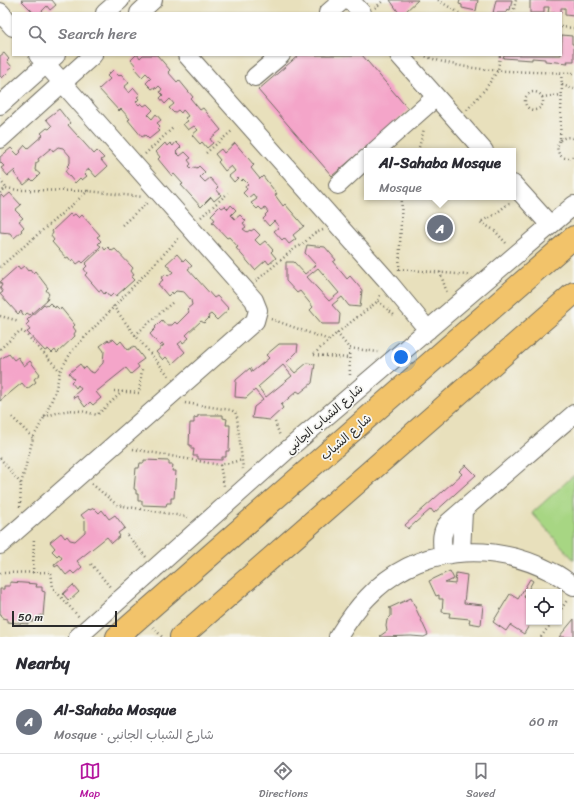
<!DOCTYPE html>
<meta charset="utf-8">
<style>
:root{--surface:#fff;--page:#f7f7f7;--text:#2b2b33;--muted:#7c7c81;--line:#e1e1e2;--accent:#b5179e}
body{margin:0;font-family:Sriracha,"Playpen Sans Arabic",sans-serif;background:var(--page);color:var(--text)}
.controls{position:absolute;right:12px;bottom:12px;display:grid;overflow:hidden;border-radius:0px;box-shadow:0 1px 3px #0004}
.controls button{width:36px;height:36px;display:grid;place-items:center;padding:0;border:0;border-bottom:1px solid var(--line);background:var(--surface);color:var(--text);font:20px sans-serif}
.scale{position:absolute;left:12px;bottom:10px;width:105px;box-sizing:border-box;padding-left:4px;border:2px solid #2b2b2b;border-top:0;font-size:11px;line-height:14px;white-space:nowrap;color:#2b2b2b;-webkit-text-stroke:3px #f6f6f2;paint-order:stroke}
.you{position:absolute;left:401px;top:357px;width:14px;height:14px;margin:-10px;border:3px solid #fff;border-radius:50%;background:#1a73e8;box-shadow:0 0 0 6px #1a73e833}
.badge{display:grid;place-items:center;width:26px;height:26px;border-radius:50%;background:var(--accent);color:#fff;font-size:13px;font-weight:700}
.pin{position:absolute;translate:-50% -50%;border:2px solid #fff;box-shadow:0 1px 4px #0006}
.popup{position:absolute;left:364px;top:148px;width:152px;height:52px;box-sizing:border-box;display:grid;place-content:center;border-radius:0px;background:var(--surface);filter:drop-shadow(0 1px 3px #0005);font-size:13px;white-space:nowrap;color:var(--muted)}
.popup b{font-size:15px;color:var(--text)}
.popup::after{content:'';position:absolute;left:50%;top:100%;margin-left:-8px;border:8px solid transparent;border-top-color:var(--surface)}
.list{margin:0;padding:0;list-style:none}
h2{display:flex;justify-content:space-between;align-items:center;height:52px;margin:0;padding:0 16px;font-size:17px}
h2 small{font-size:13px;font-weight:400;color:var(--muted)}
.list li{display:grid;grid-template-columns:26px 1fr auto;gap:12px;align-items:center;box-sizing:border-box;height:64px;padding:0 16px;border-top:1px solid var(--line)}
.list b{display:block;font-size:15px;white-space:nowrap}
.list p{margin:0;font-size:13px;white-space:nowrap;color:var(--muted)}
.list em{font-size:13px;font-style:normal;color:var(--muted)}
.icon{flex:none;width:22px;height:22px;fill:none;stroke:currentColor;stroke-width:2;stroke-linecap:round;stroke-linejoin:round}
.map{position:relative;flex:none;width:574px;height:637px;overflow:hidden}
.search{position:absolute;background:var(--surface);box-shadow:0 1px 3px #0004;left:12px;right:12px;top:12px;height:44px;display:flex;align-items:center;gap:10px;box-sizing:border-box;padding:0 14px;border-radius:0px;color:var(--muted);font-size:15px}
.sheet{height:116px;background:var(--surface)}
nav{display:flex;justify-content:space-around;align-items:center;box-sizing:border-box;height:56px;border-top:1px solid var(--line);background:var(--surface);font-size:11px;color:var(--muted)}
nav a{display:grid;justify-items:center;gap:2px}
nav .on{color:var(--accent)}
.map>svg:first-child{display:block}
.green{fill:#a7d683;stroke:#698057}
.building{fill:#f4a5c9;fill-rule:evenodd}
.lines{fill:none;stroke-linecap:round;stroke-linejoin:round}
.minor-casing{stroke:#6d6a5e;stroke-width:20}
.major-casing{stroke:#6d6a5e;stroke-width:24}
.path{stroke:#6d6a5e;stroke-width:2.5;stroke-dasharray:1 3;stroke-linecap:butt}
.minor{stroke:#fff;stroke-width:18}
.major{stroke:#f2c36a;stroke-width:22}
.labels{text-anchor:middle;stroke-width:3.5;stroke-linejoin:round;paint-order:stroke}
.street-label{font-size:12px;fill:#2b2b2b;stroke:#f6f6f2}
</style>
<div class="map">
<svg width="574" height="637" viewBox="0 0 574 637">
<rect width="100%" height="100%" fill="#f6f6f2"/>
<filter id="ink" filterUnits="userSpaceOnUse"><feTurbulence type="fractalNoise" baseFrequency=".025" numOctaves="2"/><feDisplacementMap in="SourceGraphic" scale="8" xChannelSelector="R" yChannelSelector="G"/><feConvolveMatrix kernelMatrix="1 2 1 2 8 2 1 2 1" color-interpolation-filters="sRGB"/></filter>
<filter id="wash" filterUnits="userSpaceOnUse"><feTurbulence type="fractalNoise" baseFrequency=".012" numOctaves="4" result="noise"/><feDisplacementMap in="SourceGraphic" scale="16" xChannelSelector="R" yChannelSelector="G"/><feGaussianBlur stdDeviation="0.9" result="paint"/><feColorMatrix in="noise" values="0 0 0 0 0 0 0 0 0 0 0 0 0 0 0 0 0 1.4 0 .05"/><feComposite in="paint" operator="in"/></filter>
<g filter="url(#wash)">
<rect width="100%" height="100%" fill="#e8e0bc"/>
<path class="green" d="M574,475V560L532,513Z"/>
<g id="blocks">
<path class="building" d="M21,0H52L56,5L50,10L47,6L40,13H34Z
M390,0H418L405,12L406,13H399Z
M460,0H478L476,11L462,8V5L459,4Z
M496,0H512L510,10L507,9L506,13H493Z
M530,0H574V16L565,15V8H561V13H548L549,7H544V13H530Z
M562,35L572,36V44H574V61H567L568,63L545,61V59L532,58V60L503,58L504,55H561Z
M4,53L9,59L7,61L12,67L8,70L9,71L2,78L0,76V56Z
M136,55H138L140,58L143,55H157L170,70L168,72L177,82L179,80L193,97L191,99L200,110L203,108L221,130L210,139L213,143L207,148L202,142L200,144L192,135L198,130L194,126L188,130L183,124L188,121L185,118L188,116L185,112L183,110L181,113L178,110L174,113L169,108L174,104L170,99L165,104L160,98L163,95L160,92L162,89L159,86L156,89L155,87L152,89L146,83L151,78L146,73L142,77L134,68L136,66L131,60Z
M299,55H362L409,110L332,176L258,90Z
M113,70L119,76L121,74L129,83L124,87L129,93L134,88L140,95L137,97L139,99L136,102L139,105L141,103L144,106L147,104L153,110L148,115L152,119L156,114L161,120L157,123L160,126L157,129L159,131L149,139L145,135L142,137L128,120L130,119L121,109L119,111L99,89L110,79L107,76Z
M59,109L70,123L68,125L94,154L97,151L104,158L101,160L107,167L96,177L89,169L84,173L87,176L82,180L80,178L75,183L65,171L69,168L67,166L70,163V156L63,148L58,147L53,151L51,148L38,159L39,161L36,163L35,170L40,174L33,181L31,179L24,185L14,173L16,171L15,170L8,176L1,168L4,166L0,162V157L11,148L18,155L21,152L20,151L25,145L28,148L43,135L41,133L47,128L49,129L52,126L46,119Z
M176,142L181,147L176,152L180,156L185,152L191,158L188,160L191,164L189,166L192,169L195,167L197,168L199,166L205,172L200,177L205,182L210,178L218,187L216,189L221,195L214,201L211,197L201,207L181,185L183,184L174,174L172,176L158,159L160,157L156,152L165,143L167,146L170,143L173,146Z
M235,143L254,165L251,168L260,179L263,176L277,194L275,195L283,206L285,204L304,226L293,235L296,239L289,244L284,238L282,240L274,231L279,227L274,221L269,226L263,219L266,216L265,215L268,212L265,208L262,210L259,207L257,209L251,203L257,199L253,194L248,198L243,193L247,189L245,186L248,184L243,179L241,181L238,178L234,182L229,176L235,171L231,166L225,171L218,162L220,160L215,154L221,149L224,153Z
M10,193L21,205L15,210L23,218L19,221L24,227L21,230L22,231L14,238L10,233L0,232V197L1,195L4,198Z
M231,205L236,210L231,215L235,219L240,215L246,221L243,223L246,227L243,229L247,232L250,230L251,231L254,229L260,235L255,240L260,245L265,241L273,250L271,252L276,258L269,264L266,260L255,270L236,248L238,247L229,237L227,238L212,222L215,220L211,215L220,206L222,208L225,206L228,209Z
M70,214L72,216L75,214L79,218L82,215L100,235L97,237L101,241L98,244L101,246L83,263L81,261L77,264L73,259L71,261L68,257L66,258L52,242L54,240L51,236L53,233L52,231Z
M307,245L325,247L336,260L333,262L347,279L350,276L362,290L360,307L349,306L342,297L332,305L340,314L339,324H322L310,310L313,307L300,291L297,293L286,281V262H294L305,274L316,265L305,253ZM318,268L339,293L329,301L307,277Z
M103,247L105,250L108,247L112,251L115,249L133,268L131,271L134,275L131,277L134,280L116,296L113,294L110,297L106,292L104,294L101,290L99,291L85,275L87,273L84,269L87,266L85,264Z
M177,254L183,261L185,259L192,266L188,269L214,298L217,296L229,309L217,320L211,314L208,316L209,318L204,323L201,321L186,335L189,338L183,343L182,341L178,344L185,352L172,364L166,357L163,360L156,352L164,345L162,344L160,346L150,334L156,328L155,327L162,320L166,325H172L175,322L177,324L189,312L187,309L192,305L191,300L184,292L176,291L173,294L172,292L168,296L158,284L163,280L161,278L166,274L168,276L173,272L166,264Z
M18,266L20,269L24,266L28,271L30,269L33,273L35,271L48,288L46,290L49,294L47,297L48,299L30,315L27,313L24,316L21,311L18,314L0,294L3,292L0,288L2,285L0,282Z
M50,303L55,308L56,306L60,310L61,308L75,325L73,327L76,331L74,334L75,336L57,353L55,350L52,353L48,349L45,351L27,332L30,330L26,325L29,322L27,320L44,304L47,306Z
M113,339L118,344L121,341L128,350L134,346L144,359L137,364L139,367L131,374L126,368L96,392L101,398L93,405L90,402L85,407L77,396L74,398L73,396L81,389L78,385L76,388L71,382L74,379L69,373L80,364L84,369L86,367L89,371L94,373L103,363L104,351L100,346L108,340L109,341Z
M279,344H298L297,352L286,363L295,373L307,363L315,364L312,383L300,393L297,391L281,405L283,408L270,420L252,418L254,407L263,400L255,390L246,398L235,397L236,380L250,368L252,372L269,358L266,355ZM283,365L292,376L266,397L258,387Z
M9,354L14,360L18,357L24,366L30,361L40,374L34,379L36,382L27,389L22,383L0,401V359Z
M198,415H223V418L227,419L226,425H230L229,451H226V457H222V460L198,459V456H193L194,449H191V445H189L190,423H194V418L198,417Z
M144,460L169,461V465H173L172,471H176L174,498H171V503H167L166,506L142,505V501H138V494H136V490L134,489L136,468H139L140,463H144Z
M466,465L476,475L434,513L431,509L408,529L405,525L462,474L459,471Z
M94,508L99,513L102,510L109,519L115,515L125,528L118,533L120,536L112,543L107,537L77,561L82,567L74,574L71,571L66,575L58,565L55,567L54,565L62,558L59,554L57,556L52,551L55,548L50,542L61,533L65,538L67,536L70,540L75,541L85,532V520L81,515L89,509L90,510Z
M450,571L454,579L445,583L455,584L456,573L467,575L464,603L483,605L481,625L469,623L470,619L449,617L450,613L442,612L443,599H439V595L436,596L429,581Z
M530,579L533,581L524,597L529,600V622H531L524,634L510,625L506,631L493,622L510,594L518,599Z
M10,582L37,584L36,587H42V591L45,592L43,616L40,615V620H33V622H28V624L7,622V619L2,618L1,614H0V589H4V586H10Z
M73,585L79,592L69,601L63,594Z
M411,598L428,635L424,637L411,636L381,637L380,636L387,631L386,626L387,620L391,616V609L389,608Z
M574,619V637H559Z"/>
</g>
</g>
<g filter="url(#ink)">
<use href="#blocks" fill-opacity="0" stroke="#6d6a5e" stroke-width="1"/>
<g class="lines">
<g class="minor-casing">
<path id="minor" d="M350,0L362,13
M0,12L13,27
M105,13L120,0
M139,13L153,0
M328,13L343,0
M187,55L385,278L428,330
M399,55L484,151
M255,77L281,55
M0,105L56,55
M0,139L93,55
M375,151L436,97
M513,184L550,225
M338,185L367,158
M0,545L255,321L258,310L254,300L38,55
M461,552L463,511
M443,554C442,542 440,532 449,522L574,414
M78,637L286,451L574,205
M338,637C346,624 356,609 367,598C416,545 491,540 554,573C561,576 567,582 574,586"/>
</g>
<g class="major-casing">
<path id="major" d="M117,637L574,237
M181,637L574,293"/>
</g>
<path class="path" d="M438,0L459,13
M375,8L384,0
M513,13L516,0
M561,27L574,28
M422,55C470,74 523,71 574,73
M561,73L562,85L560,140C553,151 562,163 574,156
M562,85L574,89
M525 101a9 9 0 1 1 18 0a9 9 0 1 1-18 0Z
M542,97L562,95
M467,110L486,88L498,70L500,55
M560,140C565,137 569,136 574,139
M418,151L424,129
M206,153L233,130
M145,154L174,127
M0,180L6,188
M0,193L6,188L19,190L88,191
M201,217L228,193
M122,225L148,202
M506,243L494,230L480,222L494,215L509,203
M0,267L88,191L143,197
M399,269L468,275
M399,270L402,197
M440,272L447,293
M256,281L295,248L302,245L313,234L323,230
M378,301L394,315
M113,306L135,335L169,376
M0,316L19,321
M271,319L329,340
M337,333L349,348
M135,335L173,302
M0,349L20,331L24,332L60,371
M314,354L337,333L378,301L380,295
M314,355L349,358
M350,375L349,348L378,352
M114,391L139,393L142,369
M185,403L231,410L235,412L237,417L243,469
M12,417L33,438
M44,417C68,409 73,408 97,415L122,392
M275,422L280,436
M133,449L220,465L242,460
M0,458L21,484
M220,465L224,486
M92,484L117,505L188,517
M20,507L21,484L33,438L46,414L55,392L60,371L72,351L180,237
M127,535L146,557
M91,564L111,588
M0,573L51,572L53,588L79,617
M33,573L34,537
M559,612L568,599
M153,627L162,637
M541,637L552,622"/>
<use href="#minor" class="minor"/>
<use href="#major" class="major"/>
</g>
</g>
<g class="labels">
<g class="street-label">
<text transform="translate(324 419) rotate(-41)" y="4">شارع الشباب الجانبى</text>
<text transform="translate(346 437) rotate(-41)" y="4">شارع الشباب</text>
</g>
</g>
</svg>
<div class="controls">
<button><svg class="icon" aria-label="locate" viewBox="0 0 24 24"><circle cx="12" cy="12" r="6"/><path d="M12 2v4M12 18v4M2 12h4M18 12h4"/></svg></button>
</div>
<div class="scale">50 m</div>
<div class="you"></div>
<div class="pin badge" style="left:440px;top:228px;background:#6b7280">A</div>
<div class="popup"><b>Al-Sahaba Mosque</b>Mosque</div>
<div class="search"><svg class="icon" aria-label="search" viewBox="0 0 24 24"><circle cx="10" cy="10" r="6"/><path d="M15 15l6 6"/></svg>Search here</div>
</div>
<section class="sheet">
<h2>Nearby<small></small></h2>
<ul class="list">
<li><span class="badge" style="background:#6b7280">A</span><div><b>Al-Sahaba Mosque</b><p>Mosque · شارع الشباب الجانبى</p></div><em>60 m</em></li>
</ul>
</section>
<nav>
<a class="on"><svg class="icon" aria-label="map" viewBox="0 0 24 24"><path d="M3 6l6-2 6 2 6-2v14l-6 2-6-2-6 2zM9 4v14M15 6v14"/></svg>Map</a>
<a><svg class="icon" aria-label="directions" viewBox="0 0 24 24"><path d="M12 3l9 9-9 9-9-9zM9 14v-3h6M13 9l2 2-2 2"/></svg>Directions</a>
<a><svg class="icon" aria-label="saved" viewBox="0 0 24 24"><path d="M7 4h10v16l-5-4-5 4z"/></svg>Saved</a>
</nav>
